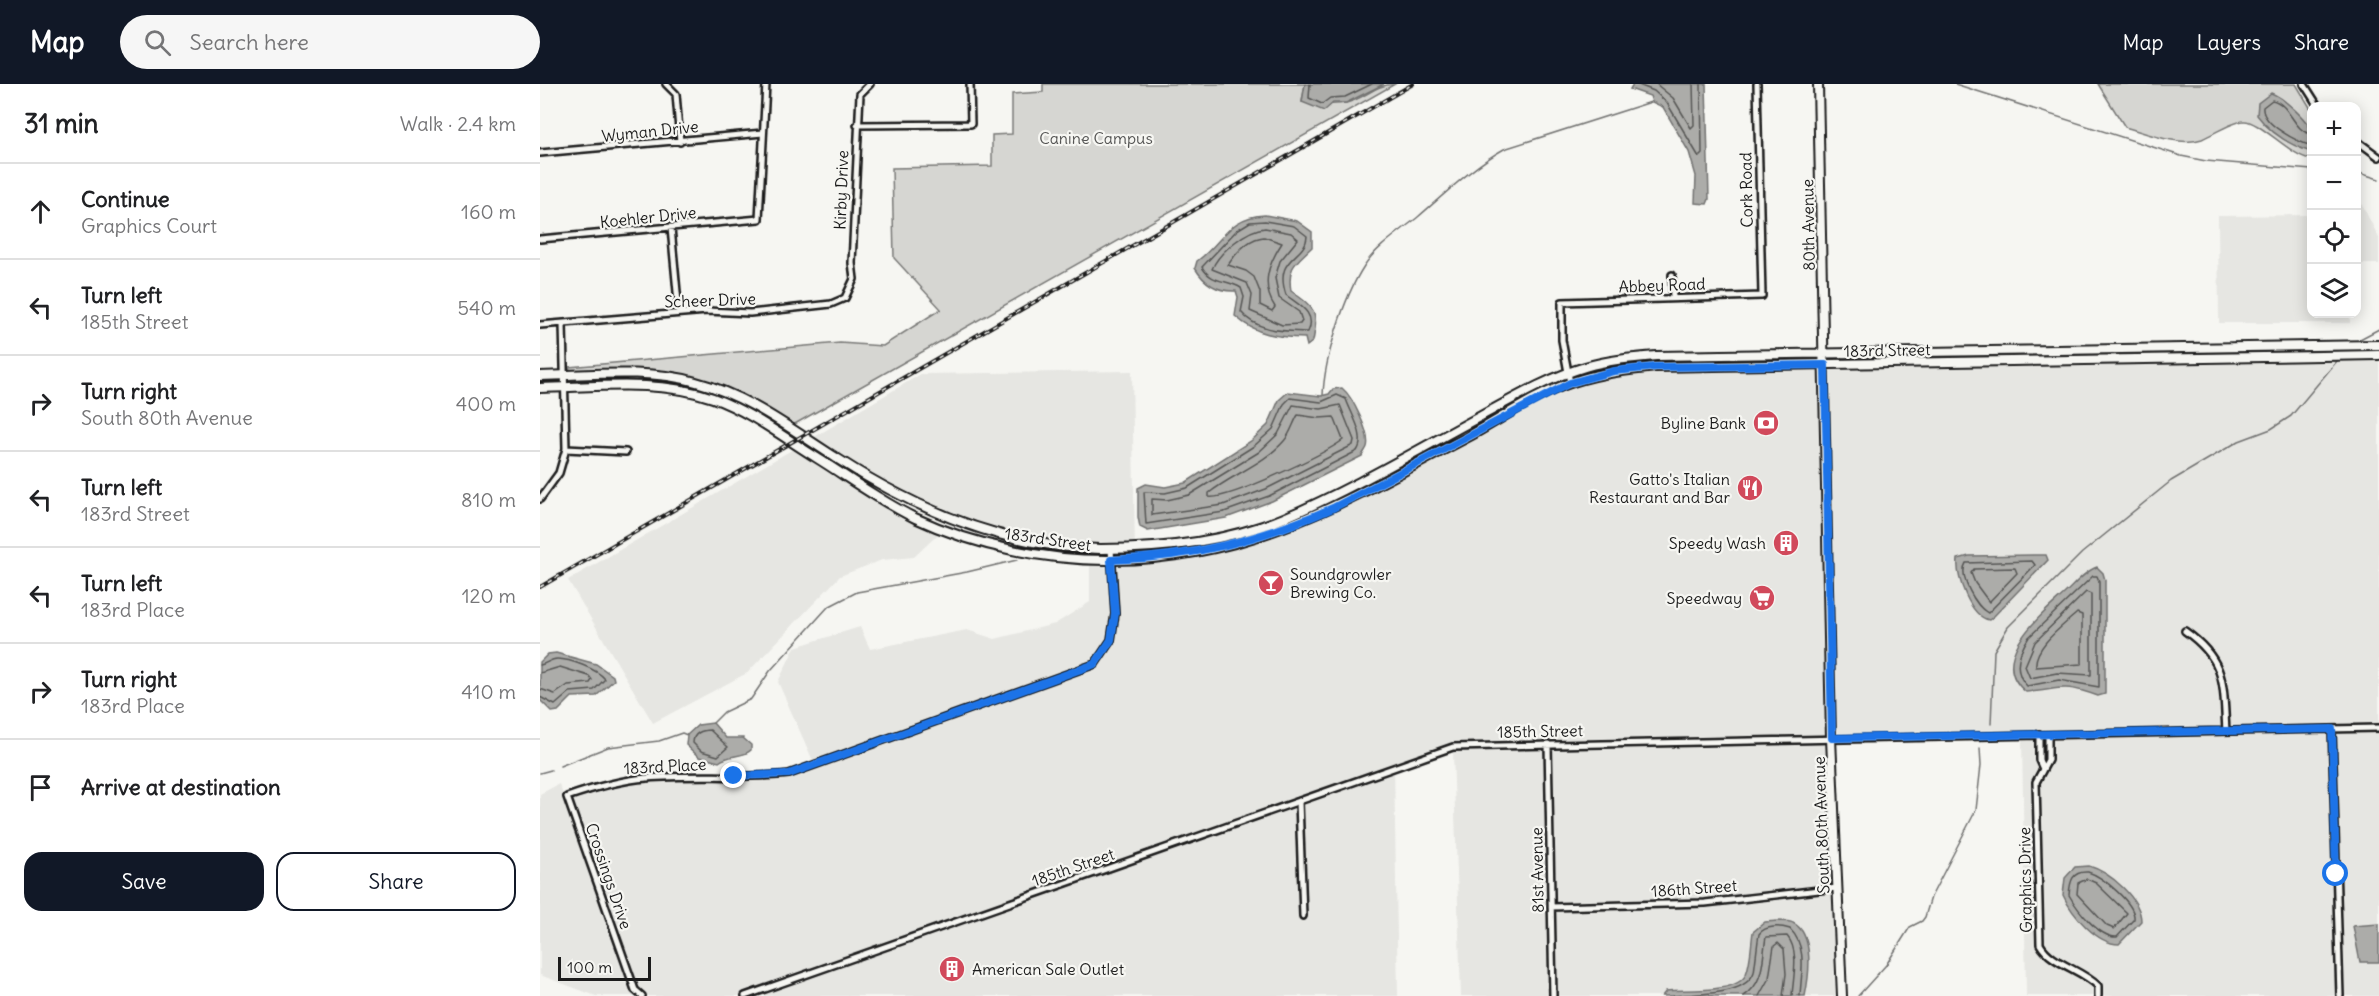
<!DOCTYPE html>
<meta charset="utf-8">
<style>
:root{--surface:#fff;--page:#f6f6f6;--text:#202124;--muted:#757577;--line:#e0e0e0;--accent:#111827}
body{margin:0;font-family:Delius,sans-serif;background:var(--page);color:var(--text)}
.controls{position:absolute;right:18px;top:18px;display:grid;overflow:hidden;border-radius:12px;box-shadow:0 3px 15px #0003}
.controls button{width:54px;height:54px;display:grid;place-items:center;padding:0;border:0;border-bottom:2px solid var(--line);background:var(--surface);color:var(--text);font:30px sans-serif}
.scale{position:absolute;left:18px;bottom:15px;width:93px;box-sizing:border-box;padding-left:6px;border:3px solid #1c1c1c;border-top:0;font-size:16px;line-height:21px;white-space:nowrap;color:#1c1c1c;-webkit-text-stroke:4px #f6f6f2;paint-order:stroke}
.stop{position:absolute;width:18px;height:18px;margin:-14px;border:4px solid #1a73e8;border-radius:50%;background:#fff}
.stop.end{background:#1a73e8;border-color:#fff;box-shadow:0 2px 6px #0008}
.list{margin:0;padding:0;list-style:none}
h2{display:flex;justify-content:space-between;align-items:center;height:78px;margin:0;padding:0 24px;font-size:26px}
h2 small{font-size:20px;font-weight:400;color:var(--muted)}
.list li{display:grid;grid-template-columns:39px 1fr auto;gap:18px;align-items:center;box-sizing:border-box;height:96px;padding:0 24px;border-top:2px solid var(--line)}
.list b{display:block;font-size:22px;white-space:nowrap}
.list p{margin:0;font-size:20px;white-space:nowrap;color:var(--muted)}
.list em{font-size:20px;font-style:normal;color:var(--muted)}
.actions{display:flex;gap:12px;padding:18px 24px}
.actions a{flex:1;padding:14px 0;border:2px solid var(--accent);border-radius:18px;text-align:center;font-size:21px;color:var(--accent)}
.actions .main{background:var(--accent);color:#fff}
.icon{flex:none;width:33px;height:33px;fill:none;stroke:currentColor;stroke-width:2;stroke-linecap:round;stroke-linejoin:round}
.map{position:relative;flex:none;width:1839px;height:912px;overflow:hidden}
header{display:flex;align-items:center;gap:36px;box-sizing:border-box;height:84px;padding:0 30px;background:var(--accent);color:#fff}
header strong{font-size:28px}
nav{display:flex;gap:33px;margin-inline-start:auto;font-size:21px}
.search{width:420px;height:54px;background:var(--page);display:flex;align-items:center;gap:15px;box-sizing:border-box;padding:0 21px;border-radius:33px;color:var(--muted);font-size:22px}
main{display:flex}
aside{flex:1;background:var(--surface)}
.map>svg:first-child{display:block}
.built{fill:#e6e6e2}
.green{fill:#d6d6d2;stroke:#797977;stroke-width:1.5}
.water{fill:#acaca9;stroke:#727271;stroke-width:1.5}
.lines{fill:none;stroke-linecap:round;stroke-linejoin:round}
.shore{stroke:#565654;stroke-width:1.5}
.stream{stroke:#727271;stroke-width:1.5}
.street-casing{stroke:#1c1c1c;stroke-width:10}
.secondary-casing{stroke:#1c1c1c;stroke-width:12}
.street{stroke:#f6f6f2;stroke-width:5}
.secondary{stroke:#f6f6f2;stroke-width:8}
.rail-casing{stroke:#1c1c1c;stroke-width:4}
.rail{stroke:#f6f6f2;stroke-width:1.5;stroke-dasharray:4.5;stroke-linecap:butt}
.route{stroke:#1a73e8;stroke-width:8}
.labels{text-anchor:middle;stroke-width:4.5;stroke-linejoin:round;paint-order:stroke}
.street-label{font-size:16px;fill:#1c1c1c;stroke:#f6f6f2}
.park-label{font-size:16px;fill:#545453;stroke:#f6f6f2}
.poi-label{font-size:16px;fill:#1c1c1c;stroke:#f6f6f2;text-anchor:end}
</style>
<header>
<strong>Map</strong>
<div class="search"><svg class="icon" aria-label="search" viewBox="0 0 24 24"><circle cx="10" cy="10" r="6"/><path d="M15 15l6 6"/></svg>Search here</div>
<nav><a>Map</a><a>Layers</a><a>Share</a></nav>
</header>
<main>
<aside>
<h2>31 min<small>Walk · 2.4 km</small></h2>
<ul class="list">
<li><svg class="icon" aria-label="ahead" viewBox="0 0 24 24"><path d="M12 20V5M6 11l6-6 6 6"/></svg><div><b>Continue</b><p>Graphics Court</p></div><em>160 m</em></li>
<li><svg class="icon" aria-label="left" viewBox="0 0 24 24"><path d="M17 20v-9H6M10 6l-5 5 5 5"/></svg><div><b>Turn left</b><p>185th Street</p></div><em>540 m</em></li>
<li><svg class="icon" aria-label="right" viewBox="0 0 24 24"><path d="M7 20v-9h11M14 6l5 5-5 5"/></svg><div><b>Turn right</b><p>South 80th Avenue</p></div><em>400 m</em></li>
<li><svg class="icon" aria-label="left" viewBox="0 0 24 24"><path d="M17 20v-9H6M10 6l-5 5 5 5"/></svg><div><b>Turn left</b><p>183rd Street</p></div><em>810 m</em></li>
<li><svg class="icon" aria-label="left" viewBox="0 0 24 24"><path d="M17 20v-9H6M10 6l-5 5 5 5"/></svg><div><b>Turn left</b><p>183rd Place</p></div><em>120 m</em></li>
<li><svg class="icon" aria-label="right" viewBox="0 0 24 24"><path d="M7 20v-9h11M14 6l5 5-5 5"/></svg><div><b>Turn right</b><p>183rd Place</p></div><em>410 m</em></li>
<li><svg class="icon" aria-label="arrive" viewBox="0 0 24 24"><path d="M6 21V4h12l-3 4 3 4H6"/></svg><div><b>Arrive at destination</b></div></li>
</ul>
<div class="actions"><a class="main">Save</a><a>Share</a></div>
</aside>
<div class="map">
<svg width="1839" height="912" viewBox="0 0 1839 912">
<rect width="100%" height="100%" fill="#f6f6f2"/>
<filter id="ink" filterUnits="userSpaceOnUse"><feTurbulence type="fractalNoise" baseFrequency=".0167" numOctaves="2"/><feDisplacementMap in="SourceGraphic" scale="12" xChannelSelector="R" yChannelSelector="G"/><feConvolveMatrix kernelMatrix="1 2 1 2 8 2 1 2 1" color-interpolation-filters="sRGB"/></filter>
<g filter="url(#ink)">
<path class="built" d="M1816,109L1839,154V180H1817Z
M1771,131L1772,230H1810V239H1679L1678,132Z
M1839,269V641L1293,653L1286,277Z
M1282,278L1289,652L913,661L854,680L858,912H56L0,891V710L19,700L93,894L29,710L59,698L107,691H218L248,688L274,679L238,598L255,563L320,543L330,565L427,546L455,555L515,540L550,518V475L574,476L673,464L783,427L1026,298L1081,283Z
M592,287L595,470L571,472L520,469L468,458L417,441L345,411L266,358L381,290Z
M262,360L344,415L408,441L374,473L342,476L300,492L207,589L113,639L28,496Z
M1839,645V912H1486L1482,653Z
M1290,656L1295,912H921L913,667L923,664Z"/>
<path class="green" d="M503,0H765L762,18C776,19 792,22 806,19C824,15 836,0 855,0L253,341C210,312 163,290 111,287C85,285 57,288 31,288L29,283L300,259L343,262L401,225L354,174L352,84L452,82V51L472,50V10L503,8Z
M1558,0H1756L1771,25V75C1750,72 1719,36 1704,37C1691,38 1674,50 1662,55C1640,63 1606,49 1585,43Z"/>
<path class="water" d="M765,0H844L806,19H793L784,27L762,18Z
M1093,0H1166L1169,115L1167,120L1155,119L1156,92L1149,68L1123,23L1112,18L1110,12L1090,5Z
M1731,9C1743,13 1770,38 1772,49C1773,55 1772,62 1771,68C1750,61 1731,50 1717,31L1718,19Z
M725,131L757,137L772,148V163C756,179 747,182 751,207C775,224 779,227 773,257L767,262L765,254C737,253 716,251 695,232L698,213L696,207C678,208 664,199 655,184L657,177C684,158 687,133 725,131Z
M802,304C812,312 831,350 827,363C827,364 822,371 822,372L732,417L686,434L608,447L600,443L598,433V404L606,400L625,403L645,399L711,357L728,341L739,316L748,308L781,312L789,310L793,305Z
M1493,471H1506L1508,476L1454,532L1449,536C1430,532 1416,493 1418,475L1429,472Z
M1557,483L1563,489L1565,496V610L1558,612C1521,598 1521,606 1486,608C1446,576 1500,532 1524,510C1534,501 1545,487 1557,483Z
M16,569L56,580L73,592L74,596L56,612L32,613L18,627L12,628L0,616V578L8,570Z
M173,639L186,654H203L211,661V666C203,674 189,670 179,678L159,673L146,661L147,651L158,641Z
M1549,782C1570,788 1601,815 1601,837L1579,860C1557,860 1532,831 1523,811L1525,794L1535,783Z
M1238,837C1242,837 1250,837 1253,839C1275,850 1269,893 1265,912H1122L1126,907C1146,905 1198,910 1206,890C1211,878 1211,861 1213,848L1225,838Z
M1839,840V878H1820L1813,842Z"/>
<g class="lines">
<path class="shore" d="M770,0L769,14L782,20L790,14L805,13L832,0
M1096,0L1114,7L1127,19L1159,73L1162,70L1161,0
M1116,0L1133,14L1151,44L1154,41L1153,0
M1772,50C1753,48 1751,20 1732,16L1723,23C1721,40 1758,58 1772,62
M725,137L754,142L767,152C766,175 733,172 746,211C759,221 777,229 768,248C745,247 717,248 701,228L704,213L701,204C687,195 672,200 662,183L697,146L710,138Z
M725,144L751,149L758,155L740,177L735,194L739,214L759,228L762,237L760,240L742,241L710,227L712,211L707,199L672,185C679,168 707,145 725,144Z
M724,153L742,159C729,179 720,200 735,223L732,227L720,221V208L714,193L706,187L688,181C696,169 709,154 724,153Z
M797,311L806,315C811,330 827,353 817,367L729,412L684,428L606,440L604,408L625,409L647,404L714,362L733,345L744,320L750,314L781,318Z
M753,321L781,325L800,321L814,356L813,361L726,405L683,421L612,431V415L627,416L649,411L719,368L738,350Z
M758,331L779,334L794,333L803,356C784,370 689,416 669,413V409C693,390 724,380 744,357C751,349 753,339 758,331Z
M1492,477L1495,481L1448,529C1436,523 1418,492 1426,479Z
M1475,484L1477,489L1449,518L1435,499L1431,489L1434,485Z
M1553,492H1557L1559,497V603L1519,596L1487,602C1472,587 1479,568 1489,553Z
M1546,508L1551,510V591L1517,589L1490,594L1485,582L1495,558Z
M1537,529L1542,531V580L1496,583C1493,563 1524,541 1537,529Z
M0,581C7,580 10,575 17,575C30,575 57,585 65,595L54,606L30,608L15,621L0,613
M0,589L20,583L49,592L52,596L50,599L28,601L15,610L0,605
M170,646L188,663L178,672L161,667L153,659C153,649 162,646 170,646Z
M1548,788C1562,792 1596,820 1594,835L1577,853C1559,854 1537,825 1529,811C1530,797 1532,787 1548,788Z
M1547,795L1556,799L1587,829L1574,845L1567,842L1537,810L1538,799Z
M1134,912C1158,909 1206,912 1214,888C1216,875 1217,862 1219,850C1226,841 1240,842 1250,845C1268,863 1261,890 1260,912
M1204,912C1225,899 1222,875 1226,853L1247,852C1260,867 1253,894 1252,912
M1219,912L1229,894L1234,862L1238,859L1244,865L1246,890L1243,912"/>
<path class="stream" d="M1415,0L1641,72L1666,77L1772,86
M1816,88L1839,95
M1820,255L1839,245
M783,312C784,275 804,213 824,182C836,163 861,147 878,133C906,109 932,83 964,65L1111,18
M173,639L184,628L211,615L230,587L288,523L317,508L427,488L477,476
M1451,640L1454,567L1468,543L1542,469L1631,397L1699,357L1731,345L1751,332L1797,277
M20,682L68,663L119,657L142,649L147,651
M0,689L11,686
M1318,912L1346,881L1370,843L1382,837L1385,833L1391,813L1436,726L1441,681L1440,664"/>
<g class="street-casing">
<path id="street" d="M126,0L136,10L140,58
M1764,0L1778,22
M317,41L431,40L430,0
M1816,56L1839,73
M0,69L223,49
M131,144L139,229
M0,155L219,135L226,0
M1132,191L1133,214
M0,241L167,227L210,229L291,220L305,214L314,195L312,179L320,10L330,0
M1030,299L1022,256V218L1222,212L1217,0
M26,365L86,368
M0,415L19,389L26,365L23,240
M1645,547C1687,577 1683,600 1686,647
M1792,645L1800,912
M1499,650V676L1503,685
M1508,651V676L1496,698L1500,860C1511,880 1541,885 1558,902V912
M1008,660L1013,912
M759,717L763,832
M1011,823L1165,819L1297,804
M102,912L95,906L27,713C53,704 79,696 107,694C155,690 202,695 249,690L555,580L571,556L575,530L571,465
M205,912L913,663L1839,644"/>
</g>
<g class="secondary-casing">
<path id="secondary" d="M1278,0L1291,654L1302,912
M0,292C50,291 107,284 156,298C209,312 252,346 298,375C377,426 465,464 561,465C622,465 687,458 744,434C812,405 876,367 941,332C974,314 1008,294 1045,283C1068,276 1092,274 1116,272L1839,261
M0,304C57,303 119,295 173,314C211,328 243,353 277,374C309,394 340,417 375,434C435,462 507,477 573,476C711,475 808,416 926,354C961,335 996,310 1033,298C1060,289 1087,286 1116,283L1839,271"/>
</g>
<use href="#street" class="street"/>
<use href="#secondary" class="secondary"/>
<g class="rail-casing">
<path id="rail" d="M0,503L873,0"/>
</g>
<use href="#rail" class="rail"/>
</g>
</g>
<g class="lines" filter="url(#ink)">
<path class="route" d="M194,692L249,690L555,580L571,556L575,530L571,476C653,473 718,457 793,424L1030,299L1074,287L1116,283L1285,281L1292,654L1792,645L1796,790"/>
</g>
<defs>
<g id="bank-disc" transform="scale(1.35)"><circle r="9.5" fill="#d1495b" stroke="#f6f6f2"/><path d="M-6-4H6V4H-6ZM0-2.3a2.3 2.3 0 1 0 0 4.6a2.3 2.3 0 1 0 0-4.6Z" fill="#fff"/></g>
<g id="restaurant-disc" transform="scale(1.35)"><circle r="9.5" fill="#d1495b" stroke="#f6f6f2"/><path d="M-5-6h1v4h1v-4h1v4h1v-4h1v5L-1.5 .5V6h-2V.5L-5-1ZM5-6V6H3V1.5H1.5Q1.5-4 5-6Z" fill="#fff"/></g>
<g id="building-disc" transform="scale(1.35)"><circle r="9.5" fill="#d1495b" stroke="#f6f6f2"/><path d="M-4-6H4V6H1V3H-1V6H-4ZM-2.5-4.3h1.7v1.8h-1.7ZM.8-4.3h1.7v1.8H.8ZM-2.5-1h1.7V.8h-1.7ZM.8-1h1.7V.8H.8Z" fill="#fff"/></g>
<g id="bar-disc" transform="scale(1.35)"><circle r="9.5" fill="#d1495b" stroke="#f6f6f2"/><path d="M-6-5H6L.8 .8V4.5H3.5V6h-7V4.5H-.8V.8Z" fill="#fff"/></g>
<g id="supermarket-disc" transform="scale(1.35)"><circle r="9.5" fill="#d1495b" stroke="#f6f6f2"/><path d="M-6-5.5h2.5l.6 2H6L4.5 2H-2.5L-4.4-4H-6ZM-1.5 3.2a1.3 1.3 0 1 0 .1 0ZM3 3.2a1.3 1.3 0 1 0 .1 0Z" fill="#fff"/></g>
</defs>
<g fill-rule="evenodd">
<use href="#bank-disc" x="1226" y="339"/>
<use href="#restaurant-disc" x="1210" y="404"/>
<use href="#building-disc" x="1246" y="459"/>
<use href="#bar-disc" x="731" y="499"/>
<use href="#supermarket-disc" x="1222" y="514"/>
<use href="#building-disc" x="412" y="885"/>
</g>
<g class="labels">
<g class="street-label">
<text transform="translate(110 47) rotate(-6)" y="6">Wyman Drive</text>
<text transform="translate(301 106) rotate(-88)" y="6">Kirby Drive</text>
<text transform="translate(1206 106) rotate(-91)" y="6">Cork Road</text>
<text transform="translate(108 133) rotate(-6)" y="6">Koehler Drive</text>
<text transform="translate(1268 141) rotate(-91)" y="6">80th Avenue</text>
<text transform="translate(1122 201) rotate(-2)" y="6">Abbey Road</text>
<text transform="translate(170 216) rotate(-2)" y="6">Scheer Drive</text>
<text transform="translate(1347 266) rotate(-1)" y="6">183rd Street</text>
<text transform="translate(508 455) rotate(8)" y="6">183rd Street</text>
<text transform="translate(1000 647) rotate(-1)" y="6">185th Street</text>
<text transform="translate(125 682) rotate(-3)" y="6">183rd Place</text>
<text transform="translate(1281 741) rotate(-92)" y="6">South 80th Avenue</text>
<text transform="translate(533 783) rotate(-19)" y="6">185th Street</text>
<text transform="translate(997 786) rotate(-91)" y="6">81st Avenue</text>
<text transform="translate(69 792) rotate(71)" y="6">Crossings Drive</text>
<text transform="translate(1485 796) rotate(-91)" y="6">Graphics Drive</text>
<text transform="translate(1154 804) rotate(-4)" y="6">186th Street</text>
</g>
<g class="park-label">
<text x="556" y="60">Canine Campus</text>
</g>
<g class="poi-label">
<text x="1206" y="345">Byline Bank</text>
<text x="1190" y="401">Gatto's Italian<tspan x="1190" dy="18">Restaurant and Bar</tspan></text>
<text x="1226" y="465">Speedy Wash</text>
<text x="750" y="496" text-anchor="start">Soundgrowler<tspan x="750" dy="18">Brewing Co.</tspan></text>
<text x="1202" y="520">Speedway</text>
<text x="432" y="891" text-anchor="start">American Sale Outlet</text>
</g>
</g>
</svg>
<div class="controls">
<button>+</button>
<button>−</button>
<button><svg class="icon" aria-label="locate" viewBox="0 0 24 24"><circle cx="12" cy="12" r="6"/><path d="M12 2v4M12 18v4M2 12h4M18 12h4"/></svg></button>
<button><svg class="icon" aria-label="layers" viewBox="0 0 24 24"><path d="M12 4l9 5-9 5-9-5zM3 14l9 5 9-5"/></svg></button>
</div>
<div class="scale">100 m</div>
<div class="stop" style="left:1796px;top:790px"></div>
<div class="stop end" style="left:194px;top:692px"></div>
</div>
</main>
